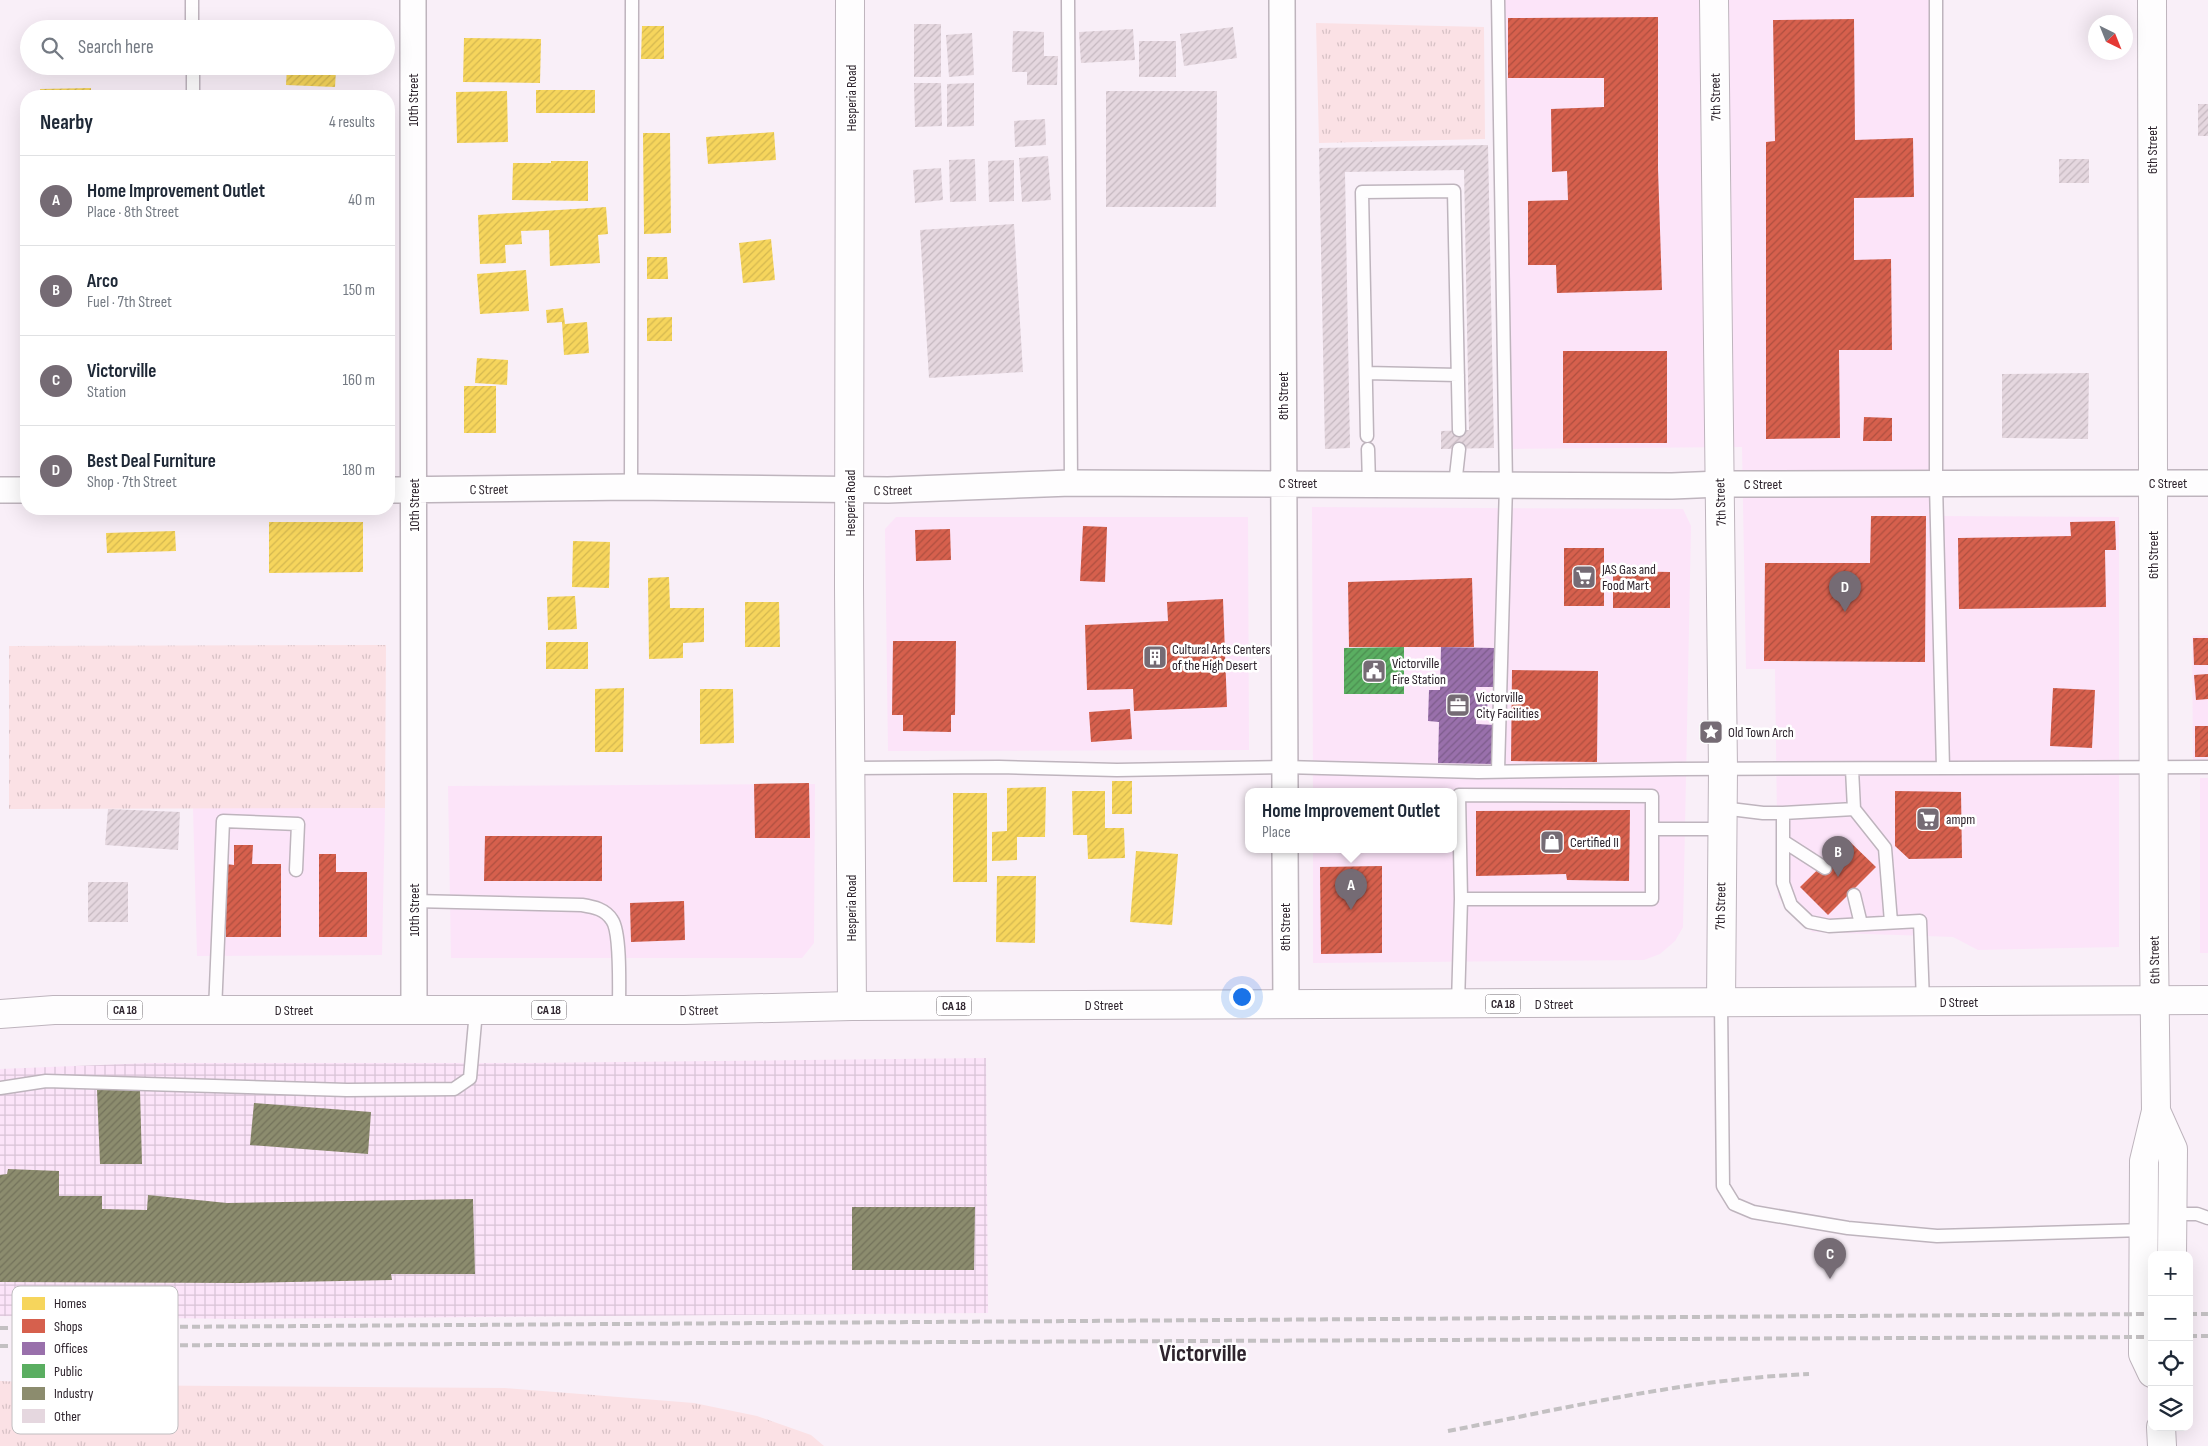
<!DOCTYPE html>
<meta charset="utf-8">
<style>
:root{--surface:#fff;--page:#f6f6f7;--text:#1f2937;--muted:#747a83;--line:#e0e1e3;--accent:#756b74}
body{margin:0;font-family:"Sofia Sans Condensed",sans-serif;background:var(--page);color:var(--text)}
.controls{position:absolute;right:15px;bottom:15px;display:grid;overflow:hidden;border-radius:10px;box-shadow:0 5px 20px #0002}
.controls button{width:45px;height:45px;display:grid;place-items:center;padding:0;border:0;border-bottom:1px solid var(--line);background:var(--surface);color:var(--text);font:25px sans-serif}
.compass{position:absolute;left:2088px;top:15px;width:45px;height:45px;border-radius:50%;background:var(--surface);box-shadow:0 5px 20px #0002;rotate:137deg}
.you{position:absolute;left:1241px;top:996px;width:18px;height:18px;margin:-12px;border:4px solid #fff;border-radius:50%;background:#1a73e8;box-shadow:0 0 0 8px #1a73e833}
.badge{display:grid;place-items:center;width:32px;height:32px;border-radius:50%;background:var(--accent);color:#fff;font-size:16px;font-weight:700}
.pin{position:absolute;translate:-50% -41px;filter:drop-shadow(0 1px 2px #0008)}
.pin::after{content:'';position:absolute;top:26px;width:18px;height:15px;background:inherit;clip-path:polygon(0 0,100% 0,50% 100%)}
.popup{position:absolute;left:1245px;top:788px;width:212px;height:65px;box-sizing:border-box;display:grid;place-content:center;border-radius:10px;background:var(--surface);filter:drop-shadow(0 1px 4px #0005);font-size:16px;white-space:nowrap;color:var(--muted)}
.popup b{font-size:19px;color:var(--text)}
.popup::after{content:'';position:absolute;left:50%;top:100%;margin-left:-10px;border:10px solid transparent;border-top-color:var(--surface)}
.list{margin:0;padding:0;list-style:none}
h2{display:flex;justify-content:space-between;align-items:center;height:65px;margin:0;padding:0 20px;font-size:21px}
h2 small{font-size:16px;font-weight:400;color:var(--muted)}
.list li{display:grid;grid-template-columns:32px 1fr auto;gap:15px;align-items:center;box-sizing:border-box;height:90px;padding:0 20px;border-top:1px solid var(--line)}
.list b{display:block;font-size:19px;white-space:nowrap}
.list p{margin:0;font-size:16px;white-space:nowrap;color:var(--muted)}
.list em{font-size:16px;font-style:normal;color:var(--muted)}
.icon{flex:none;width:28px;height:28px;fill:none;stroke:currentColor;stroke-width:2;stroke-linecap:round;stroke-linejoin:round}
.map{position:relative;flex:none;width:2208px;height:1446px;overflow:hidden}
.search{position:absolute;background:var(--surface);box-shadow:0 5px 20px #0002;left:20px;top:20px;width:375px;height:55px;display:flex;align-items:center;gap:12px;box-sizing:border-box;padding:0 18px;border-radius:28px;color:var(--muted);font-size:19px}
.panel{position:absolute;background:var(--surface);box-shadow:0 5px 20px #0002;left:20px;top:90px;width:375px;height:425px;border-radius:20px}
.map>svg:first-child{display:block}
.built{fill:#fce4f9}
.industrial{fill:url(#industrial-grid)}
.grass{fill:url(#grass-tufts)}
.homes{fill:url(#homes-hatch)}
.shops{fill:url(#shops-hatch)}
.offices{fill:url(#offices-hatch)}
.public{fill:url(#public-hatch)}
.industry{fill:url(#industry-hatch)}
.building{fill:url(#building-hatch)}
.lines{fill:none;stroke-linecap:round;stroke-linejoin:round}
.service-casing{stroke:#beb4bd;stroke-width:15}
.minor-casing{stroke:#beb4bd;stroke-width:28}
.tertiary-casing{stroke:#beb4bd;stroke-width:30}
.secondary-casing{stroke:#beb4bd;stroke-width:30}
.primary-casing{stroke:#beb4bd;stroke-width:30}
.service{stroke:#fefdfe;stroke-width:12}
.minor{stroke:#fefdfe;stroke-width:25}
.tertiary{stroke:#fefdfe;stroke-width:28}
.secondary{stroke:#fefdfe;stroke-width:28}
.primary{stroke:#fefdfe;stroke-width:28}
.rail{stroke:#c3c0c2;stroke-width:4;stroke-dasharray:8 4;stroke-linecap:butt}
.labels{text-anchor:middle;stroke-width:5;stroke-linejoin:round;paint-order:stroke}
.shield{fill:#fff;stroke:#6d666c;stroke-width:1}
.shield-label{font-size:12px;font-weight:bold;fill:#2e242d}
.street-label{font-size:14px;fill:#2e242d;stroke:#fff}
.poi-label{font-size:14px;fill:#2e242d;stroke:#fff;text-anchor:start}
.town-label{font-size:24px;font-weight:bold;fill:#2e242d;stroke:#fff}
.key{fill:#fff;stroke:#c0bdc0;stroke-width:1}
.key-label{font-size:14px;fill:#2e242d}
</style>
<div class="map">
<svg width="2208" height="1446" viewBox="0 0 2208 1446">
<defs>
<pattern id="industrial-grid" width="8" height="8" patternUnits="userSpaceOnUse" patternTransform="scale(1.25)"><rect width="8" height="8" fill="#fce4f9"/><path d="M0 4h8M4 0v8" fill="none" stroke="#d8c3d6"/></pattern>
<pattern id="grass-tufts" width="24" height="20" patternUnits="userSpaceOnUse" patternTransform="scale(1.25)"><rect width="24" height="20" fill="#fbe1e5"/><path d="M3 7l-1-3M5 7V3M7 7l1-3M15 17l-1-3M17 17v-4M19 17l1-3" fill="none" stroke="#d7c1c5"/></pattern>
<pattern id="homes-hatch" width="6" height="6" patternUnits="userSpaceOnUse" patternTransform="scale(1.25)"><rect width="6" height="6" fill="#f6d55c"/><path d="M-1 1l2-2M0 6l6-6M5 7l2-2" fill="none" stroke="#d3b750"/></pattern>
<pattern id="shops-hatch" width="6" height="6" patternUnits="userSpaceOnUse" patternTransform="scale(1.25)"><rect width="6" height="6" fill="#d6604d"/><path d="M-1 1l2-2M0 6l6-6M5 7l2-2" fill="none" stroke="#ae4f40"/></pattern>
<pattern id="offices-hatch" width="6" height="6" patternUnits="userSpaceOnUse" patternTransform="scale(1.25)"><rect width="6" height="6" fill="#9970ab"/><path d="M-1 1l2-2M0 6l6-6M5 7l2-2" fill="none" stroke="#7d5c8c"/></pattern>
<pattern id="public-hatch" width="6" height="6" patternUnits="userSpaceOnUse" patternTransform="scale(1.25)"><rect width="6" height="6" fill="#5aae61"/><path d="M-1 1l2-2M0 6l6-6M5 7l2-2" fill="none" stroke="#4b8d50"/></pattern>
<pattern id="industry-hatch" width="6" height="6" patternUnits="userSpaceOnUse" patternTransform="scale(1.25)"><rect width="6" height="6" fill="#8c8c6e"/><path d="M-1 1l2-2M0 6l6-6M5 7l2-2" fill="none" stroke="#73725b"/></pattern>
<pattern id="building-hatch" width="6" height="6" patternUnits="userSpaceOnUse" patternTransform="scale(1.25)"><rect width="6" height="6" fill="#e5d7df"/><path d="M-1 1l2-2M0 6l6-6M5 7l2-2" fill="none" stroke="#c5b8c0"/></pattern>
</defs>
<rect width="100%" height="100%" fill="#f9eff8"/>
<path class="built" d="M1501,0H1930V516L2119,517V947L1978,950L1953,937L1812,932L1778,897L1775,669H1746L1742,447L1508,449Z
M1312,507L1683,509L1691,526L1683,927L1675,941L1660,954L1644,960L1313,963V849H1454V791H1313Z
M896,517H1248L1249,750L888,751L885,529Z
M2208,635V761H2193L2192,636Z
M2200,778H2208V953H2200Z
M815,784L814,943L802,958H451L448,786Z
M193,808H385L382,955L197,956Z"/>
<path class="industrial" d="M986,1058L988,1313L238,1319L0,1316V1069L150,1063H528Z"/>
<path class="grass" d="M1316,23L1484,27L1485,139L1319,143Z
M386,645L385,808L9,809V646Z
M0,1381L97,1385L505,1388L694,1403L757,1416L811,1435L824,1446H0Z"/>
<path class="homes" d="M642,26H664V59H641Z
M464,38L541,39L540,83L463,82Z
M287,66H321V69L336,70L335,87L286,85Z
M91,88V96H40V89Z
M536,90H595V113H536Z
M507,91L508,142L457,143L456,92Z
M774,132L776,160L708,164L706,137Z
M643,133H670L671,233L644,234Z
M551,161H588V201L512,200L513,163H551Z
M606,207L608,234L598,235L600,263L550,266L549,230L521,231L522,244L505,245L506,263L480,264L478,215Z
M771,239L775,280L743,283L739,243Z
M647,257H667L668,279H647Z
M526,270L529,311L480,314L477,274Z
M563,308L565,324L587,322L589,353L564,355L562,322L547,323L546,310Z
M672,317V341H647V318Z
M477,358L508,360L507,385L475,383Z
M464,386H496V433H464Z
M269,522H363V572L269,573Z
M175,531L176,551L107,553L106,533Z
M573,541L610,542L609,588L572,587Z
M669,577L670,608H704V642L683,643V658L649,659L648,578Z
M575,596L577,629L548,630L547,597Z
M745,602H779L780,647H745Z
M546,642H588V669H546Z
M624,688L623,752H595V689Z
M700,689H733L734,743L700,744Z
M1112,781H1132V814H1112Z
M1046,787L1045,837H1017V860L992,861V832L1007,831V788Z
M1072,791H1105V828H1124L1125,858L1088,859L1087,835H1073Z
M953,793H987V882H953Z
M1136,851L1178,854L1172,925L1130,922Z
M997,876H1036L1035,943L996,942Z"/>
<path class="shops" d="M1658,17V169L1662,290L1557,293L1556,265H1528V201L1568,200L1567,171L1552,172L1551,109L1604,107V78H1508V18Z
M1854,19L1855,140L1913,138L1914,197L1854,198V260L1891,259L1892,350H1839L1840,438L1766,439V142L1775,141L1773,20Z
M1563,351H1667V443H1563Z
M1864,417L1892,418V441H1863Z
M1871,516H1926L1925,662L1764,661L1765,563H1870Z
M2115,521L2116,550H2105L2106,607L1959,609L1958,538L2071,536L2070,522Z
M1083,526L1107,527L1105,582L1080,581Z
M950,529L951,560L916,561L915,530Z
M1564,548H1604V606H1564Z
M1613,571L1670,572V608H1613Z
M1472,578L1474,647H1349L1348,582Z
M1223,599L1227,707L1134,711L1133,689L1087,690L1085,625L1168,621L1167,602Z
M2193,638H2208V665H2194Z
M893,641H956L955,715H951V732L903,731V715H892Z
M1512,670L1598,671L1597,762L1511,761Z
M2208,674V699L2196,700L2194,675Z
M2053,688L2095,690L2092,748L2050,746Z
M1130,709L1132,739L1091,742L1089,712Z
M2195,726H2208V757H2195Z
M809,783L810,838H755L754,784Z
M1895,791L1961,792L1962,858L1909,859L1895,846Z
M1630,810L1629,881L1567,880L1566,874L1476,876V811Z
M485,836H602V881H484Z
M1848,840L1876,867L1828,915L1800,887Z
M234,845H253L252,864H281V937H226V864L234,865Z
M319,854H336V872H367V937H319Z
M1382,866V953L1321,954L1320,867Z
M684,901L685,940L631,942L630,903Z"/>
<path class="offices" d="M1441,647L1494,648L1493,687H1476V693L1488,694L1487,715H1476V724L1494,725V764L1438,763L1439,722L1428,721L1429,690H1440Z"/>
<path class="public" d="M1404,647V694H1344V648Z"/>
<path class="industry" d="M97,1090H140L142,1164H100Z
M254,1103L371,1112L368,1154L250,1145Z
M8,1169L59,1171V1196H102V1209L147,1210L148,1195L227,1203L473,1199L475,1274H391L392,1280L240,1283L0,1282V1175L7,1174Z
M852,1207H975L974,1270H852Z"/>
<path class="building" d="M914,24H941V77H914Z
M1233,27L1237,58L1184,66L1180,34Z
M1133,29L1135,60L1081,63L1079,32Z
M1013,31L1044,32V56H1058L1057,85H1027V72H1012Z
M972,33L974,75L949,77L946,35Z
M1139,41H1176V77H1139Z
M914,83H941L942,126L915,127Z
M974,83V126L947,127V84Z
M1106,91H1217L1216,207H1106Z
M2198,104H2208V136H2198Z
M1045,119L1046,145L1015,147L1014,121Z
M1488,145L1494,448L1441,449V431L1469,430L1464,170L1345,172L1350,448L1325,449L1319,148Z
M1048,156L1051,200L1022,202L1019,158Z
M975,159L976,201L950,202L949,160Z
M2059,159H2089V183H2059Z
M1014,160V201L989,202L988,161Z
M941,168L943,200L915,203L913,170Z
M1014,224L1023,372L929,378L920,230Z
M2089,373L2088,439L2002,438V374Z
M108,809L180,812L178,850L105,845Z
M88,882H128V922H88Z"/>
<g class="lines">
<g class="service-casing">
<path id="service" d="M192,0V29
M1068,0L1071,483
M1498,0L1506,485L1498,771
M1936,0V484L1943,768
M193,66V96
M1366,373L1458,375
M1367,436L1362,192L1454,191L1459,430
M1368,449L1369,484
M1455,485L1459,449
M631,487L632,0
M851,768L999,767L1117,770L1284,767L1478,772L1677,769L2208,767
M1852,769L1854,809L1885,848L1891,922
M1722,808L1763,813H1783V883L1791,905L1809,922L1829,926L1920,921L1923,1002
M1783,813L1854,809
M1652,829H1721
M1783,841L1825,868
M1854,895L1861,924
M414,901L582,905C594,907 605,909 612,920C621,932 619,991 619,1009
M1721,1003L1723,1186L1734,1204L1753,1212L1848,1228L1937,1236L2144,1230
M1458,1004L1461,899L1459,795L1652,796V899H1461
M215,1011L223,821L298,824L296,870
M0,1088L46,1081L347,1090L454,1089L470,1078L476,1011
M2172,1214H2197L2208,1218"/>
</g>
<g class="minor-casing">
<path id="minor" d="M413,0L414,1010
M1282,0L1285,791
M0,490H26
M389,490L631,487L888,490L1071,483L1672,486L1720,484L2208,483
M1285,849L1286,1004"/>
</g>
<g class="tertiary-casing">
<path id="tertiary" d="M2156,1111L2173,1149L2172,1255
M2152,1373L2143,1354L2144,1161L2156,1111L2154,947L2152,0
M2161,1427L2162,1446"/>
</g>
<g class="secondary-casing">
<path id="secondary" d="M850,0L849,587L852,1006
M1714,0L1723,769L1721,1003"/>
</g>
<g class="primary-casing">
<path id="primary" d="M0,1014L54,1010H684L852,1006L2208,1000"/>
</g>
<use href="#service" class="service"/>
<use href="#minor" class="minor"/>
<use href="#tertiary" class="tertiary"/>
<use href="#secondary" class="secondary"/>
<use href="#primary" class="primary"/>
<path class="rail" d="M2189,1314H2208
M0,1328L2152,1314
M2189,1336H2208
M0,1346L2152,1337
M1448,1431C1567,1408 1687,1379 1809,1374"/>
</g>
<defs>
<g id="supermarket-square" transform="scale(1.25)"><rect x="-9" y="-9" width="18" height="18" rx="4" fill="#756b74" stroke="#fff"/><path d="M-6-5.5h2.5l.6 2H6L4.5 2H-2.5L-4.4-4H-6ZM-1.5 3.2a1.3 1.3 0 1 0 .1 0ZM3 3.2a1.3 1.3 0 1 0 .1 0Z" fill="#fff"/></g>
<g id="building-square" transform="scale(1.25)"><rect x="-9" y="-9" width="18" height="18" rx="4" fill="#756b74" stroke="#fff"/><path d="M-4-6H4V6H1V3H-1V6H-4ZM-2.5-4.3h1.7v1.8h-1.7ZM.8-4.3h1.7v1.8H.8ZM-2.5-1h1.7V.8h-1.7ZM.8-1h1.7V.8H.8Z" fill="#fff"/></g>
<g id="civic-square" transform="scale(1.25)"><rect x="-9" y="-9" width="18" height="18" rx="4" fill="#756b74" stroke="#fff"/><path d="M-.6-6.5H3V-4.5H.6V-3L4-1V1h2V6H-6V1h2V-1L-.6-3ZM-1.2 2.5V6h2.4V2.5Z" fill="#fff"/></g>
<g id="office-square" transform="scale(1.25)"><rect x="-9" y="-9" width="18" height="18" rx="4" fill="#756b74" stroke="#fff"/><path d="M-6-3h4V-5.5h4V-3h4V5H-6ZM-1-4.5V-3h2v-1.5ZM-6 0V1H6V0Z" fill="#fff"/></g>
<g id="sight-square" transform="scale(1.25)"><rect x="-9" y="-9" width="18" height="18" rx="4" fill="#756b74" stroke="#fff"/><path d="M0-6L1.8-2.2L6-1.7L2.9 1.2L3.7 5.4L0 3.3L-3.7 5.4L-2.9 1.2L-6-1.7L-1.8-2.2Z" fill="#fff"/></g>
<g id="shop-square" transform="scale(1.25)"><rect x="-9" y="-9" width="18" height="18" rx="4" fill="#756b74" stroke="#fff"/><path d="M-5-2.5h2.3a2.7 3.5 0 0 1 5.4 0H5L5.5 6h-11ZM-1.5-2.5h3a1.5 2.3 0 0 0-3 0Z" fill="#fff"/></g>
</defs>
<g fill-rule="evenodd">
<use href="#supermarket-square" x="1584" y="577"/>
<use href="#building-square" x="1155" y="657"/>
<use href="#civic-square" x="1374" y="671"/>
<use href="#office-square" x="1458" y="705"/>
<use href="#sight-square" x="1711" y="732"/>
<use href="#supermarket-square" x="1928" y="819"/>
<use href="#shop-square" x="1552" y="842"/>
</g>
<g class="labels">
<g class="shield">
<rect x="1485.5" y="994.5" width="35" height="19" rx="4"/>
<rect x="936.5" y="996.5" width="35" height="19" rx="4"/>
<rect x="107.5" y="1000.5" width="35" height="19" rx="4"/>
<rect x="531.5" y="1000.5" width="35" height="19" rx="4"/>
</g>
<g class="shield-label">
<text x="1503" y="1008">CA 18</text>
<text x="954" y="1010">CA 18</text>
<text x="125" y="1014">CA 18</text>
<text x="549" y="1014">CA 18</text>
</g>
<g class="street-label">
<text transform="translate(1715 97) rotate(-91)" y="5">7th Street</text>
<text transform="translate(851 98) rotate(-90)" y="5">Hesperia Road</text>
<text transform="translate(413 100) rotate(-90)" y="5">10th Street</text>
<text transform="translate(2152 150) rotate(-90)" y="5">6th Street</text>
<text transform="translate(1283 396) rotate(-90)" y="5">8th Street</text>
<text x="1298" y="488">C Street</text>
<text x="2168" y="488">C Street</text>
<text x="1763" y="489">C Street</text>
<text transform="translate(489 489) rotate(-1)" y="5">C Street</text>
<text transform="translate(893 490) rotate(-1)" y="5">C Street</text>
<text transform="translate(1720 502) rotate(-92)" y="5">7th Street</text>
<text transform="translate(850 503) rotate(-90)" y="5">Hesperia Road</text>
<text transform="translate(414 505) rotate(-90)" y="5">10th Street</text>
<text transform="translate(2153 555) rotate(-90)" y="5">6th Street</text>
<text transform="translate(1720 906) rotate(-89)" y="5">7th Street</text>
<text transform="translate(851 908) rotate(-90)" y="5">Hesperia Road</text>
<text transform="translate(414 910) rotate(-90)" y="5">10th Street</text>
<text transform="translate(1285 927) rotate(-90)" y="5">8th Street</text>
<text transform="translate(2154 960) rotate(-91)" y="5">6th Street</text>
<text x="1959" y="1007">D Street</text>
<text x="1554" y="1009">D Street</text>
<text x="1104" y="1010">D Street</text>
<text x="294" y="1015">D Street</text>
<text transform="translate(699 1010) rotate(-1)" y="5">D Street</text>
</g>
<g class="poi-label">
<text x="1602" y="574">JAS Gas and<tspan x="1602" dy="16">Food Mart</tspan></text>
<text x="1172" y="654">Cultural Arts Centers<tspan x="1172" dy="16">of the High Desert</tspan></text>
<text x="1392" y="668">Victorville<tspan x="1392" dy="16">Fire Station</tspan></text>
<text x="1476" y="702">Victorville<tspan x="1476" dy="16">City Facilities</tspan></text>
<text x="1728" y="737">Old Town Arch</text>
<text x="1946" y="824">ampm</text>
<text x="1570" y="847">Certified II</text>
</g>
<g class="town-label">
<text x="1203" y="1361">Victorville</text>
</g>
</g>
<rect x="12" y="1286" width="166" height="148" rx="8" class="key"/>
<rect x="22" y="1297" width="23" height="13" fill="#f6d55c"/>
<rect x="22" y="1319" width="23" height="14" fill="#d6604d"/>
<rect x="22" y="1342" width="23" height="13" fill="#9970ab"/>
<rect x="22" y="1364" width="23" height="14" fill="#5aae61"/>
<rect x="22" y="1387" width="23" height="13" fill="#8c8c6e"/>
<rect x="22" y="1409" width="23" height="14" fill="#e5d7df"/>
<g class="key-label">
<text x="54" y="1308">Homes</text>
<text x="54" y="1331">Shops</text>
<text x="54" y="1353">Offices</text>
<text x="54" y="1376">Public</text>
<text x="54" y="1398">Industry</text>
<text x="54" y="1421">Other</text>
</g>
</svg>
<div class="controls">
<button>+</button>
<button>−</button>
<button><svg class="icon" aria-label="locate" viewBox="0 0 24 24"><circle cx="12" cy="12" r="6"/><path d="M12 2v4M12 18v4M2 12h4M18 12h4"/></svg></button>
<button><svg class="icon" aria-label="layers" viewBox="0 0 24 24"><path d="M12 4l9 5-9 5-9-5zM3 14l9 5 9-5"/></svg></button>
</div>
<svg class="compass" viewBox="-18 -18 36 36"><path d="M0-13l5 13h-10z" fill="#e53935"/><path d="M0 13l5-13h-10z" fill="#747a83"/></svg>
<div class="you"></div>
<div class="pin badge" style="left:1351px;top:910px">A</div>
<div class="popup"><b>Home Improvement Outlet</b>Place</div>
<div class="pin badge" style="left:1838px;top:877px">B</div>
<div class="pin badge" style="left:1830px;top:1279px">C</div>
<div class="pin badge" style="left:1845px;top:612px">D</div>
<div class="search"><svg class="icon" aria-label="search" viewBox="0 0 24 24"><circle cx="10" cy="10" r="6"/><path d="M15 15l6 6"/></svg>Search here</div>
<section class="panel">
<h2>Nearby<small>4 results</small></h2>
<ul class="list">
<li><span class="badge">A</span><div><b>Home Improvement Outlet</b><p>Place · 8th Street</p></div><em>40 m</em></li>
<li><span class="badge">B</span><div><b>Arco</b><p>Fuel · 7th Street</p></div><em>150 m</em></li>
<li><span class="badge">C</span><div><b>Victorville</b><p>Station</p></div><em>160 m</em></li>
<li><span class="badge">D</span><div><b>Best Deal Furniture</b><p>Shop · 7th Street</p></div><em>180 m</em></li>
</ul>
</section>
</div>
